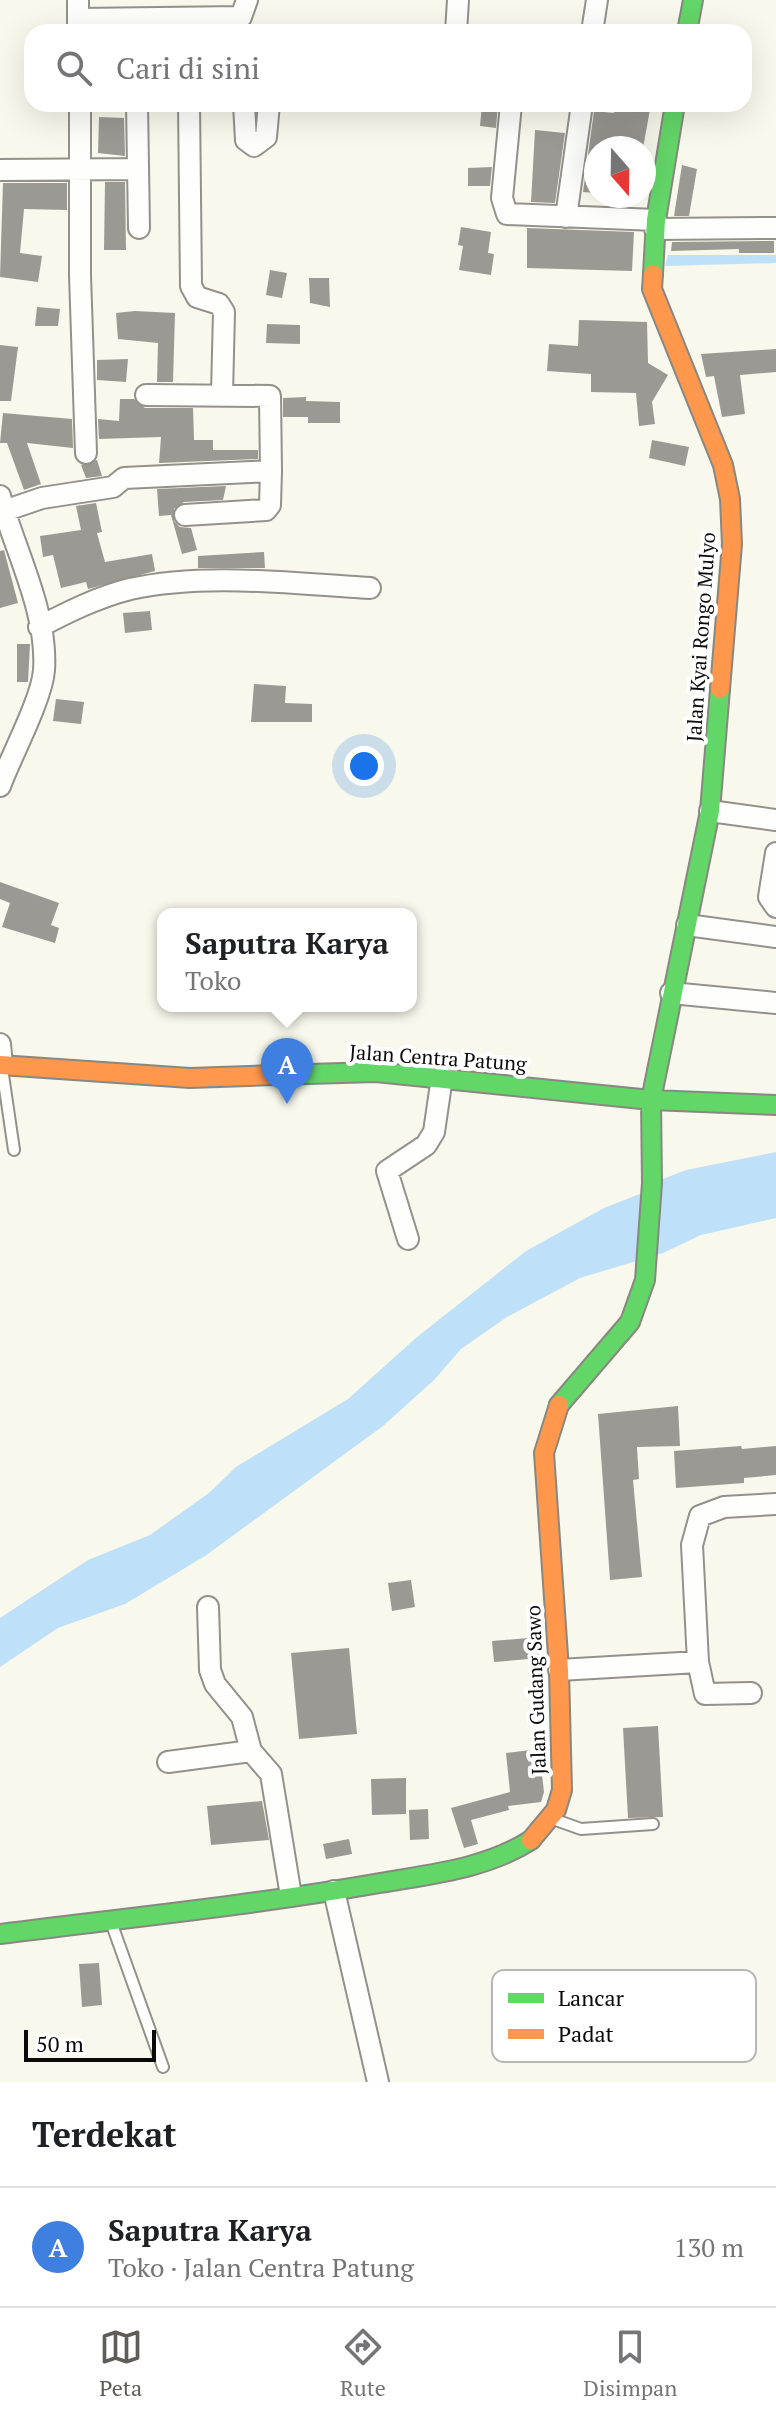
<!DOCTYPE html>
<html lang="id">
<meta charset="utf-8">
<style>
:root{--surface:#fff;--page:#f2f2f2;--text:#202124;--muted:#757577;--line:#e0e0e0;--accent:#5e5d59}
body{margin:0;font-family:"PT Serif",serif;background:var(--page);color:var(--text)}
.compass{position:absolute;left:584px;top:136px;width:72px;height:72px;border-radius:50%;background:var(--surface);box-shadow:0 8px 32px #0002;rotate:160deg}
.scale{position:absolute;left:24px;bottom:20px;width:132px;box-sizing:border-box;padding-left:8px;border:4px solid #0a0a0a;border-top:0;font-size:22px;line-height:28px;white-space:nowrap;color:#0a0a0a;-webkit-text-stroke:6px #fff;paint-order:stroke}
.you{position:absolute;left:364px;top:766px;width:28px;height:28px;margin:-20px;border:6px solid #fff;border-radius:50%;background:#1a73e8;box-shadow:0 0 0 12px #1a73e833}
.badge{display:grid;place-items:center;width:52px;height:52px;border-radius:50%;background:var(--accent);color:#fff;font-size:26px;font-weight:700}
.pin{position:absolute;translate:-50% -66px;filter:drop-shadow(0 2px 4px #0008)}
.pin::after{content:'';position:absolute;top:42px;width:28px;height:24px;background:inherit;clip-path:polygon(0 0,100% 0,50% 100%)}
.popup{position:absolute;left:157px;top:908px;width:260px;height:104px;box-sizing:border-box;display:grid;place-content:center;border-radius:16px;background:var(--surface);filter:drop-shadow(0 2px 6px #0005);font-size:26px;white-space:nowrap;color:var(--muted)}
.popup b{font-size:30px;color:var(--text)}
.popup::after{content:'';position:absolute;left:50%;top:100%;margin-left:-16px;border:16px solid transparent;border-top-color:var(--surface)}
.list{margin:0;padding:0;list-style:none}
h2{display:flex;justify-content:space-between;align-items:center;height:104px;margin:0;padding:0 32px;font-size:34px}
h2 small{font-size:26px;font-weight:400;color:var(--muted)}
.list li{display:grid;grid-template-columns:52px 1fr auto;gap:24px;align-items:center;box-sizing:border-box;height:120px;padding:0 32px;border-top:2px solid var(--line)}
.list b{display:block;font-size:30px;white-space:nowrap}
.list p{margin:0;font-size:26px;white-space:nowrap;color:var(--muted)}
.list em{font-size:26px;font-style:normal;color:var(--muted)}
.icon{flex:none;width:44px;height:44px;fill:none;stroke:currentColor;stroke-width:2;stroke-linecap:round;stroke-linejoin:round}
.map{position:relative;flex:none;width:776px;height:2082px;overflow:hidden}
.search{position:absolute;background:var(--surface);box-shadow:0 8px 32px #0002;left:24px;right:24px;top:24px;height:88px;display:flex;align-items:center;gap:20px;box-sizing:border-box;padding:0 28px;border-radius:24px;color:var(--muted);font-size:30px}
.sheet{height:224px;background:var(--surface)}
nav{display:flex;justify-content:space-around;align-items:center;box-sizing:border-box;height:112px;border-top:2px solid var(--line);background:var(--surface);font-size:22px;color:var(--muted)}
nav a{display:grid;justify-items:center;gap:4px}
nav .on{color:var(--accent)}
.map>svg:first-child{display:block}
.water{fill:#bee0f8}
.building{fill:#9b9993}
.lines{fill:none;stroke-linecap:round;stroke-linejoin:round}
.lane-casing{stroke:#92918c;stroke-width:14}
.street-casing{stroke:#92918c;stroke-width:24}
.fast-casing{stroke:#888882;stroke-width:22}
.slow-casing{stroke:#888882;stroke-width:22}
.lane{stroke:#fefefc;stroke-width:10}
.street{stroke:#fefefc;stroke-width:20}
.fast{stroke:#63d668;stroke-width:18}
.slow{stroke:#ff974d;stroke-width:18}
.labels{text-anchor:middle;stroke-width:8;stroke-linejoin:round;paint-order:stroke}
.street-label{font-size:20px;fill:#0a0a0a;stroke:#fff}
.key{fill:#fff;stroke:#b6b6b6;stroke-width:2}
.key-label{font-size:22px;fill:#0a0a0a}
</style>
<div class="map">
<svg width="776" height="2082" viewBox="0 0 776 2082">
<rect width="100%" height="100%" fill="#f9f8ec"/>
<path class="water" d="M668,255H776V263L665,266Z
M776,1152V1218L701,1235L663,1253L580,1278L507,1317L461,1349L434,1380L383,1426L205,1556L125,1604L58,1628L0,1667V1618L88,1560L150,1535L209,1493L236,1467L348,1399L417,1337L526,1251L604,1208L655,1188L663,1179L686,1170Z"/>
<path class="building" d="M482,104H498L496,128L480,126Z
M615,104H651L643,148H596V193L583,192L594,111L614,113Z
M99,117L124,118L125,156L98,153Z
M535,130L565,133L555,203L531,202Z
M682,165L697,169L689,216H674Z
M492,167L490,186H468V168Z
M105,182H125L126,250H104Z
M3,183H67V210L24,209L20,253L42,256L38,282L0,277Z
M461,227L491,232L488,253L494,254L491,275L459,270L463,246L458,245Z
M527,228L634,232L632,271L527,268Z
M774,241V253H739V249L671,251L672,242Z
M270,270L287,273L282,298L266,295Z
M309,278H329L330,307L310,303Z
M37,307L60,309L58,326H35Z
M135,311L175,313L173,382H157L158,343L118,339L116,313Z
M579,320L647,322L648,363L668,375L652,402L655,424L639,426L636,393L591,392V374L547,371L549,344L578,346Z
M267,324L300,325V344L266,343Z
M0,345L18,347L11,401H0Z
M776,349V372L740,375L745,414L722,417L714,376L706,377L701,354Z
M128,359L126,382L97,380V360Z
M306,397V401L340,402V423H308V417H283V398Z
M120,399H134L145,408H193L194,440H213V450H258V459L159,463L161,437L99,439L98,419L119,421Z
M3,413L72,419L73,448L27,443L41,484L24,490L7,443H0Z
M652,440L689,447L685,466L649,458Z
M97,460L102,476L86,478L81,465Z
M226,486L223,500L184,502L174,509V521L180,527L191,528L197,550L182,554L171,515L159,516L157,489Z
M96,503L102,532L97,533L105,562L152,554L155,571L88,589L86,582L61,588L53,555L43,557L40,536L81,530L76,506Z
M4,550L18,603L0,608V551Z
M264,552L265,568H198V556Z
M150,611L152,630L125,633L123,613Z
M17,644H30L28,682H17Z
M254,684L286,686L285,703L312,704V722H251Z
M56,699L84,702L81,724L53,721Z
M0,882L59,903L51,925L59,928L55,943L2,927L10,903L0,899Z
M678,1406L680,1446L637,1447L639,1479L633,1480L642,1577L610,1580L598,1414Z
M741,1446L742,1449L776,1446V1475L744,1478V1483L676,1488L674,1451Z
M411,1580L415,1607L392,1611L388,1583Z
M540,1637L541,1658L494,1662L492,1641Z
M349,1648L357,1734L299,1739L291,1653Z
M658,1726L663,1817L628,1818L623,1728Z
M539,1749L544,1792L541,1802L508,1806L509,1810L471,1820L478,1844L464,1848L451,1808L510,1792L506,1753Z
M406,1778V1814L372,1815L371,1779Z
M262,1801L269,1840L211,1845L207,1806Z
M428,1809L429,1839L410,1840L409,1810Z
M349,1839L352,1854L326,1859L323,1844Z
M99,1963L102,2005L82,2007L79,1964Z"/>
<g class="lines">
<g class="lane-casing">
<path id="lane" d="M2,1068L14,1150
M553,1819L581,1829L653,1824
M111,1922L163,2067"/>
</g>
<g class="street-casing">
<path id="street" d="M78,0V32
M78,19L241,17L247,0
M456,32L458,0
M592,32L597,0
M80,104V275L86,453
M137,104L139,228
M189,104L191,286L197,297L219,304L224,312L222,394
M244,104L246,140L254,146L266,137L269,104
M511,104L502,198L507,214L656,220
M0,170L138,169
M566,217L582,104
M655,229L776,228
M0,496C15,551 48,612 44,670C42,699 11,756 0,786
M4,511L42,498L113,487L124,478L271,471L270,396L146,395
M185,515L266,510L270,505L271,471
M39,627C68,612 98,597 130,589C207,572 293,584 370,588
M710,811L776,820
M776,853L769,897L776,907
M687,925L776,937
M671,993L776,1003
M0,1044L2,1065
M408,1239L387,1171L426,1145L434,1132L442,1077
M208,1607L210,1670L215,1684L242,1717L251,1751L271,1774L291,1896
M698,1662L692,1545L700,1516L724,1507L776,1504
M559,1670L698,1662L705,1694L751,1693
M168,1762L251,1751
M334,1891L378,2082"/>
</g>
<g class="fast-casing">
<path id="fast" d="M687,32L693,0
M653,274L656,220L675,104
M274,1075L376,1072L651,1100L776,1105
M559,1405L630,1322L645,1280L652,1183L651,1100L710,811L720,689
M0,1934C127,1918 254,1905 380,1883C431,1874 486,1869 531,1840"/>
</g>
<g class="slow-casing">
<path id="slow" d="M653,274L652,289L723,465L730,499L732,544L720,689
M0,1065L190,1078L274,1075
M531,1840L556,1810L562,1790L559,1670L544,1453L559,1405"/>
</g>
<use href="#lane" class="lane"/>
<use href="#street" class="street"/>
<use href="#fast" class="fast"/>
<use href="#slow" class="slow"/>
</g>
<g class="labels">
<g class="street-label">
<text transform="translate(701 637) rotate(-86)" y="7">Jalan Kyai Rongo Mulyo</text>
<text transform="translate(438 1058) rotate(4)" y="7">Jalan Centra Patung</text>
<text transform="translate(536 1690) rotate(-92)" y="7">Jalan Gudang Sawo</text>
</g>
</g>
<rect x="492" y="1970" width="264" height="92" rx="12" class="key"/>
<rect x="508" y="1993" width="36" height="10" fill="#63d668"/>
<rect x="508" y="2029" width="36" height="10" fill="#ff974d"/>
<g class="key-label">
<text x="558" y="2006">Lancar</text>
<text x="558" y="2042">Padat</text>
</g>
</svg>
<svg class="compass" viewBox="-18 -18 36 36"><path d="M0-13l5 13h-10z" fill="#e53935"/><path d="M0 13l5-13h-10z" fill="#757577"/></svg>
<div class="scale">50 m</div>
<div class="you"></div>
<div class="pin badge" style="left:287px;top:1104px;background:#3f7fe0">A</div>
<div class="popup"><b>Saputra Karya</b>Toko</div>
<div class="search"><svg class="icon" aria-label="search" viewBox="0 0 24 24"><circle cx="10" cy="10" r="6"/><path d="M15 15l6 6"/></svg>Cari di sini</div>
</div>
<section class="sheet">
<h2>Terdekat<small></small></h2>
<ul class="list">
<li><span class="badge" style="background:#3f7fe0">A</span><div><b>Saputra Karya</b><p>Toko · Jalan Centra Patung</p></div><em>130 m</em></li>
</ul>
</section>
<nav>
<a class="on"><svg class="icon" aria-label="map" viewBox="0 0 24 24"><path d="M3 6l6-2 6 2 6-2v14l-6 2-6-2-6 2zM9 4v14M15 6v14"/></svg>Peta</a>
<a><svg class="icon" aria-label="directions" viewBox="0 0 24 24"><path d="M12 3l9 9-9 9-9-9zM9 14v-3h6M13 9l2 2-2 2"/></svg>Rute</a>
<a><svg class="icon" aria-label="saved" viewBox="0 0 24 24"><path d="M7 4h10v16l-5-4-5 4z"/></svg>Disimpan</a>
</nav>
